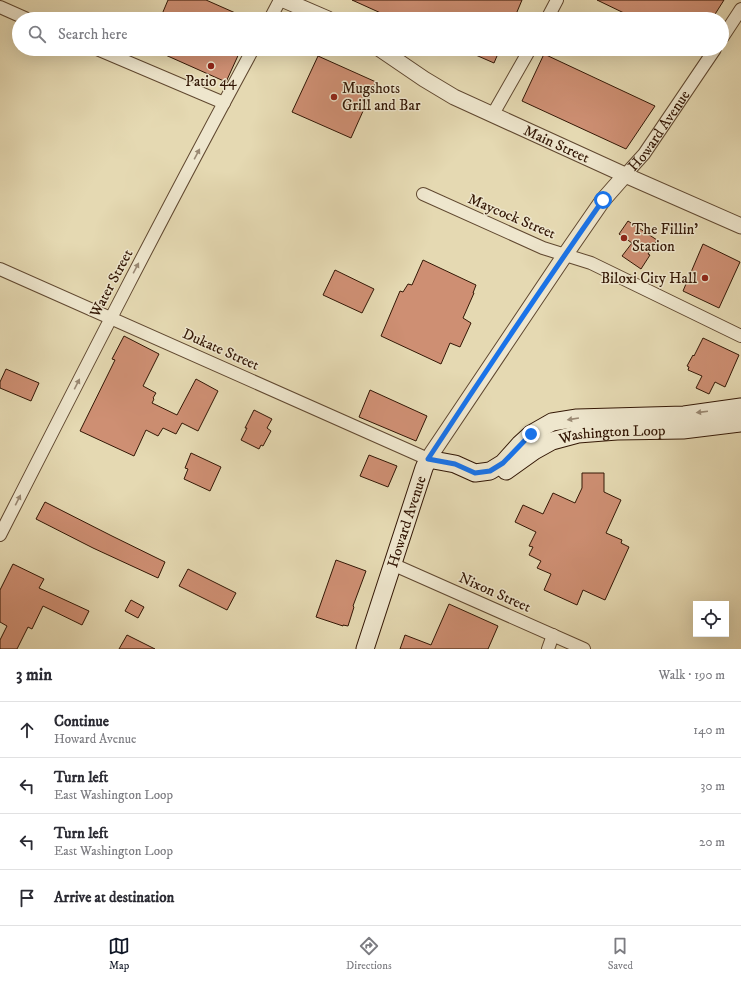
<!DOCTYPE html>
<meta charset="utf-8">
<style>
:root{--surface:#fff;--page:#f2f2f3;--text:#2b2b33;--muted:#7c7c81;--line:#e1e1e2;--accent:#111827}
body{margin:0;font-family:"IM FELL DW Pica",serif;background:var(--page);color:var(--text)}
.controls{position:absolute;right:12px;bottom:12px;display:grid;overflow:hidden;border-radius:0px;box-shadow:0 4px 16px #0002}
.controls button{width:36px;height:36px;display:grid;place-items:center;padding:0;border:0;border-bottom:1px solid var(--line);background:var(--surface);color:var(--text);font:20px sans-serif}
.stop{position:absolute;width:12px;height:12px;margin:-9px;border:3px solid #1a73e8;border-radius:50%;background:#fff}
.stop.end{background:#1a73e8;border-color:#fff;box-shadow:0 1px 4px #0008}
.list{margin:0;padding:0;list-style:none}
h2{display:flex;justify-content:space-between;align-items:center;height:52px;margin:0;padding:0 16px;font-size:17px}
h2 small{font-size:13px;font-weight:400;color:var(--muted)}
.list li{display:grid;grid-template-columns:26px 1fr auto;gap:12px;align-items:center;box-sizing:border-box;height:56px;padding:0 16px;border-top:1px solid var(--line)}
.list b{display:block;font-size:15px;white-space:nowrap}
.list p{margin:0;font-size:13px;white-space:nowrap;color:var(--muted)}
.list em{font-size:13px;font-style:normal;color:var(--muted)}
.icon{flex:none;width:22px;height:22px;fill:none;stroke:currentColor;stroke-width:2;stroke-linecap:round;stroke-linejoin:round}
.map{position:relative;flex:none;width:741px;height:649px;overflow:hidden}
.search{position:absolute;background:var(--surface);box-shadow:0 4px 16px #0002;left:12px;right:12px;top:12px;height:44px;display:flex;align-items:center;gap:10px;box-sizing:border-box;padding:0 14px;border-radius:22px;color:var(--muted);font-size:15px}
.sheet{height:276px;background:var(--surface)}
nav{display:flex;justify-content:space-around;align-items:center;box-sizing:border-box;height:56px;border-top:1px solid var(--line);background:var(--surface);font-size:11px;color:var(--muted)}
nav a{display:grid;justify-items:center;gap:2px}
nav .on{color:var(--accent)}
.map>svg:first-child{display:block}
.building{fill:#ce8f73;stroke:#331705}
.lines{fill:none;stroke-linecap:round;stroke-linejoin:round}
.minor-casing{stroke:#604830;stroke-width:14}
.tertiary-casing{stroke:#604830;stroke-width:17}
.secondary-casing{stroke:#331705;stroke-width:19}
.minor{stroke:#eee6cd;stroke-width:12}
.tertiary{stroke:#eee6cd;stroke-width:15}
.secondary{stroke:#eee6cd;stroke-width:17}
.oneway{fill:#9a8973}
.route{stroke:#1a73e8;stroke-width:5}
.poi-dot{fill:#8f2418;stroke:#eee6cd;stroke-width:1.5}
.labels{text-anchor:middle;stroke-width:3;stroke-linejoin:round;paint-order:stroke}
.poi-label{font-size:15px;fill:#331705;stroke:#eee6cd;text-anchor:start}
.street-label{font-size:15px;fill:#331705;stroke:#eee6cd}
</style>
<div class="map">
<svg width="741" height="649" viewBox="0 0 741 649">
<rect width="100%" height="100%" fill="#e5d9b2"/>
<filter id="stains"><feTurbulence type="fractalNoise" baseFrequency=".005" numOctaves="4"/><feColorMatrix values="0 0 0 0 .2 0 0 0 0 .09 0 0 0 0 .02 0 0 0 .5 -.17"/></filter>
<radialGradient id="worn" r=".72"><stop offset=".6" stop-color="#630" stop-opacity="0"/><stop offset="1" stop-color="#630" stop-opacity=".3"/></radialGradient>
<path class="building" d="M168,0H206L249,19H160Z
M352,0H522L514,19H394Z
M597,0H724L712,19H622L624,13Z
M152,49H241L226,82Z
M462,49H500L494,63Z
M544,54L655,106L626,149L522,101Z
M318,56L376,82L351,138L292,112Z
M628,221L657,240L648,254L650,255L641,269L622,256L632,243L619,234Z
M703,244L740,262L719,308L683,291Z
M423,260L476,285L473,293H474L463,318L471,323L460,347L450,343L441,364L381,336L400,291L403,292L408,284L412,285Z
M335,270L374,289L362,313L323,295Z
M124,336L159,354L143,386L156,393L153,398L154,399L152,403L177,415L196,379L218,391L198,431L182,423L176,434L163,428L158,436L146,430L134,456L80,431L115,360L112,359Z
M703,338L739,355L725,387L715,382L709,394L696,388L702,376L688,370L689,367L687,366L693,355L694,356Z
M6,369L39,383L31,401L0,388V382Z
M370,390L427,416L416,441L359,417Z
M254,410L272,419L267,428L271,431L263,446L261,445L259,449L241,440L247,428H245Z
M191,453L221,467L210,491L184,479L188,469L185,468Z
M369,455L397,466L388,487L360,476Z
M582,473H604V492L621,500L606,533L622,540L621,543L629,547L605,600L583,590L577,605L544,590L551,574L537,568L541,561L529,555L533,547L529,546L536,532L515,522L523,505L543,514L553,493L575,503L582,488Z
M45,502L112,536L165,562L158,578L93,548L36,519Z
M336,560L366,571L353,606L354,607L348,626L343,625V626L316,617Z
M13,564L44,579L39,588L89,611L82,625L43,606L32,629L28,627L17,649H0V640L7,626L0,622V590Z
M188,569L236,593L227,610L179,586Z
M131,600L144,607L138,618L125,611Z
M449,604L498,626L488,649H400L405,635L431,645Z
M127,635L155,649H119Z"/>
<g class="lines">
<g class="minor-casing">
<g id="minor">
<path d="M0,7L27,19"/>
<path d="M270,19L280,0"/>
<path d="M547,19L557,0"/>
<path d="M722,38L741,9"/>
<path d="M97,49L224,103"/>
<path d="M493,114L530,49"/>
<path id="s1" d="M625,175L644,154L715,49"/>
<path d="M423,194L543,248L591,263L741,336"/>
<path d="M0,269L428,459"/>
<path d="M0,535C83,372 166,209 253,49"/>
<path d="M392,564L584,649"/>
<path d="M548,649L553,635"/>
</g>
</g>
<g class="tertiary-casing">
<g id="tertiary">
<path d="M284,0L328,19"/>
<path id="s2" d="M380,49L424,79L454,97L625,175L741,226"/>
<path d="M428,459L565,255L603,200L625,175"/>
</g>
</g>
<g class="secondary-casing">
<g id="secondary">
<path d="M428,459L455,464L475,473L490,471L503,463L520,444L531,434L552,422L577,418L684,415L741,407"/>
<path id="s3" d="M506,471L534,451L552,441L578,434L617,431L683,430L741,423"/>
<path id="s4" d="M365,649L424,468L428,459"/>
</g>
</g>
<use href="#minor" class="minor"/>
<use href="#tertiary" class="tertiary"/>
<use href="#secondary" class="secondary"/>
</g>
<defs><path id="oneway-solid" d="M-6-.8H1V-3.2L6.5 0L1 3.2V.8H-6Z"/></defs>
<g class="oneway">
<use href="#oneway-solid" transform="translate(197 154) rotate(-62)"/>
<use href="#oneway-solid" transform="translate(136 268) rotate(-62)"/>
<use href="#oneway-solid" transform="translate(77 384) rotate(-63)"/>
<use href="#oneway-solid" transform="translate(702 412) rotate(173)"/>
<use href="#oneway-solid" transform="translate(573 419) rotate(171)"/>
<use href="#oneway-solid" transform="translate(18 500) rotate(-63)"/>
</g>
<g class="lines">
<path class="route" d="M531,434L503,463L490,471L475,473L455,464L428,459C485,372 543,286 603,200"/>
</g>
<g class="poi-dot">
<circle cx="211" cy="66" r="4"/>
<circle cx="334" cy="97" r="4"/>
<circle cx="624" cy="238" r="4"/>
<circle cx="705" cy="278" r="4"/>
</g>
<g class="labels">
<g class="poi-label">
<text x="211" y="86" text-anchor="middle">Patio 44</text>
<text x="342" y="93">Mugshots<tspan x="342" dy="17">Grill and Bar</tspan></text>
<text x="632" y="234">The Fillin'<tspan x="632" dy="17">Station</tspan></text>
<text x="697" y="283" text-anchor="end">Biloxi City Hall</text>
</g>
<g class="street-label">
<text dy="5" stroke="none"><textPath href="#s1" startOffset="56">Howard Avenue</textPath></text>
<text dy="5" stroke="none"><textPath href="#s2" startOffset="201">Main Street</textPath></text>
<text transform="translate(512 216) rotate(23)" y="5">Maycock Street</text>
<text transform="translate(111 283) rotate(-62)" y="5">Water Street</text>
<text transform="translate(221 349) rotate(24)" y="5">Dukate Street</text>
<text dy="5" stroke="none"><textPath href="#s3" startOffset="116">Washington Loop</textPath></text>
<text dy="5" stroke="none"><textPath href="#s4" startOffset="134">Howard Avenue</textPath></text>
<text transform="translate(495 592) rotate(24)" y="5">Nixon Street</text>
</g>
</g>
<rect width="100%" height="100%" filter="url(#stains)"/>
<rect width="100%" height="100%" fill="url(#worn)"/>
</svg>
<div class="controls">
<button><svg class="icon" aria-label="locate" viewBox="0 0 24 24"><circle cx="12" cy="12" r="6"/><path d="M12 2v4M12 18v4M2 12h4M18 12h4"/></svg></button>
</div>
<div class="stop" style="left:603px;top:200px"></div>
<div class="stop end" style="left:531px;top:434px"></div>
<div class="search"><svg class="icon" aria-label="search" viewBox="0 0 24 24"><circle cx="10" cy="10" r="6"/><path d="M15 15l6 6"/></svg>Search here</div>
</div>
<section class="sheet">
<h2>3 min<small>Walk · 190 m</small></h2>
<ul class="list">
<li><svg class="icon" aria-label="ahead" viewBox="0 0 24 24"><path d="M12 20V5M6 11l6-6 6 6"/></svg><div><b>Continue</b><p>Howard Avenue</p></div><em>140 m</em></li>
<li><svg class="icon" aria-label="left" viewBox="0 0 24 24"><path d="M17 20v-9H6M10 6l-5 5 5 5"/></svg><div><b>Turn left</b><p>East Washington Loop</p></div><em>30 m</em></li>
<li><svg class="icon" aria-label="left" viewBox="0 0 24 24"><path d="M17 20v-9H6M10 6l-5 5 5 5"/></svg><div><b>Turn left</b><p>East Washington Loop</p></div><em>20 m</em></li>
<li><svg class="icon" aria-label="arrive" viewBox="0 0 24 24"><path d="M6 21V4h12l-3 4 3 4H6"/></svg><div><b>Arrive at destination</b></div></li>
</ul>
</section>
<nav>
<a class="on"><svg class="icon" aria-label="map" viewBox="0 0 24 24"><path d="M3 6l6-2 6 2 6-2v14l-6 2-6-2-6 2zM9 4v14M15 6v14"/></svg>Map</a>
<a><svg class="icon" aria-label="directions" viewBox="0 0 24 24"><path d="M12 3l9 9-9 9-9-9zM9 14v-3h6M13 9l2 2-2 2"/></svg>Directions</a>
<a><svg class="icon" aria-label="saved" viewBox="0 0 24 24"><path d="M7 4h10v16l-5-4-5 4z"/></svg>Saved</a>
</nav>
